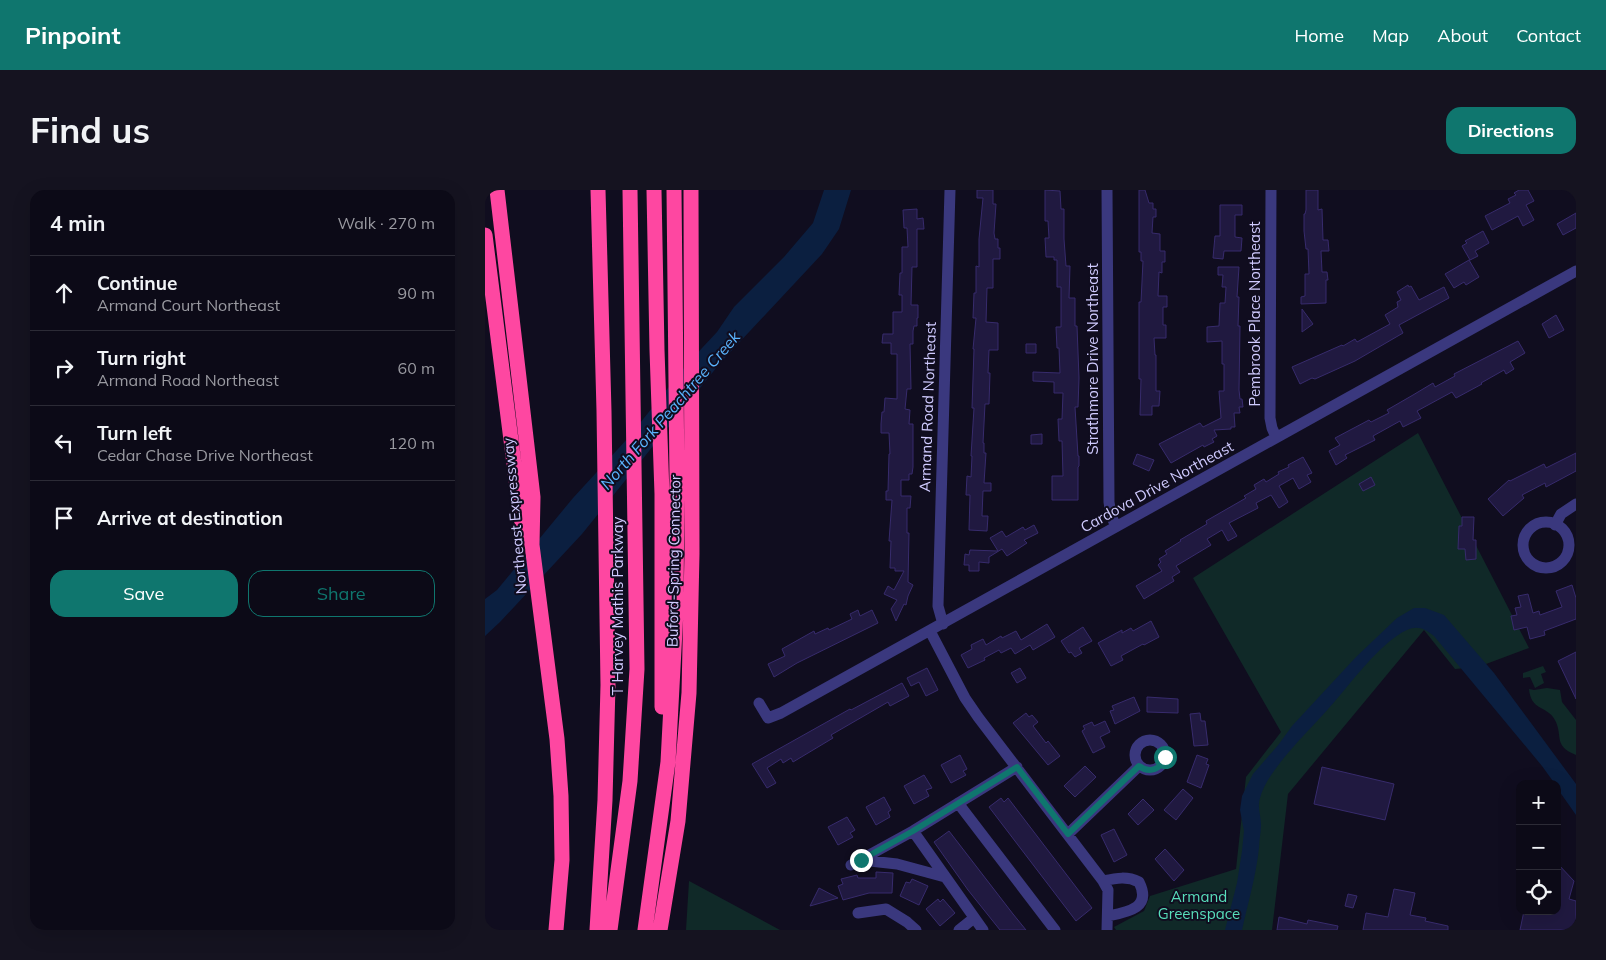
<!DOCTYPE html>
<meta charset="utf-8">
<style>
:root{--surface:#0c0a17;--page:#151320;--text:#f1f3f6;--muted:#9a9aa1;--line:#2c2b36;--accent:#0f766e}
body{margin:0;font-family:Mulish,sans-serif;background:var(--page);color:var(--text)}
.controls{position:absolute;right:15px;bottom:15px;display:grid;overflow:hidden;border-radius:10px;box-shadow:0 5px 20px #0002}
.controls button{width:45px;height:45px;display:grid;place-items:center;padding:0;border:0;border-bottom:1px solid var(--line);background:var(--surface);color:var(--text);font:25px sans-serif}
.stop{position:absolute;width:15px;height:15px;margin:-11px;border:4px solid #0f766e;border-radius:50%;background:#fff}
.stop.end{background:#0f766e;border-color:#fff;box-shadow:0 1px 5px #0008}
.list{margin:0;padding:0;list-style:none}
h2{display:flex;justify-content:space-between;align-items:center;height:65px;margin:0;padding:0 20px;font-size:21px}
h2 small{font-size:16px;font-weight:400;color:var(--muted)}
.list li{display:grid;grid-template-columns:32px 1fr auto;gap:15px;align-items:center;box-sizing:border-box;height:75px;padding:0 20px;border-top:1px solid var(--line)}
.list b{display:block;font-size:19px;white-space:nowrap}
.list p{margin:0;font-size:16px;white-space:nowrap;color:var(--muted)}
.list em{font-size:16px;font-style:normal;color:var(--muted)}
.actions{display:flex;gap:10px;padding:15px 20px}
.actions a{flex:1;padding:11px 0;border:1px solid var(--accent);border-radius:15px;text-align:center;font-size:18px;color:var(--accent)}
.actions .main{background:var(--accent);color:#fff}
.icon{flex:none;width:28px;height:28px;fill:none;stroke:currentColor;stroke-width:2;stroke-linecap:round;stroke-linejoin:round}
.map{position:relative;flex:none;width:1091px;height:740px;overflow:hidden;border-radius:15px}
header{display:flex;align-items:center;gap:30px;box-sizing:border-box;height:70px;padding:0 25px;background:var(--accent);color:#fff}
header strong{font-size:24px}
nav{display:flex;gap:28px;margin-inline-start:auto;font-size:18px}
.intro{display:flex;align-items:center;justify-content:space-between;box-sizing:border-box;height:120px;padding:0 30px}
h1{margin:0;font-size:35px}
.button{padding:12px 22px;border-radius:15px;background:var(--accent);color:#fff;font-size:18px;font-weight:700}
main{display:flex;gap:30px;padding:0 30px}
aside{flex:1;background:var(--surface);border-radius:15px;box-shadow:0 5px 20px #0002}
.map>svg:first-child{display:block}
.green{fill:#102928}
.water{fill:#0b1f40}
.building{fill:#201940;stroke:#372b6c}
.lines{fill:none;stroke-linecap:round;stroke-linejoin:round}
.minor{stroke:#3a387e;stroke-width:11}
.highway{stroke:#fe47a1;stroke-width:15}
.route{stroke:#0f766e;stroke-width:6}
.labels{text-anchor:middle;stroke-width:4;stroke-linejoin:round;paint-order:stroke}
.street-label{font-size:15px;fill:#d0cbff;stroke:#100d1f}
.park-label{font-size:15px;fill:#58debb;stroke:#100d1f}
.water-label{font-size:16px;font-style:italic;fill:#5ab4fe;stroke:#100d1f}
</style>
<header>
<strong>Pinpoint</strong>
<nav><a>Home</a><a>Map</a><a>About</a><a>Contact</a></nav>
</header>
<div class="intro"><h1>Find us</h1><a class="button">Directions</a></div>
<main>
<aside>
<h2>4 min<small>Walk · 270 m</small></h2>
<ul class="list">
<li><svg class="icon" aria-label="ahead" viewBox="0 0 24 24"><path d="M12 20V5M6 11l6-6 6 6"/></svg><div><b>Continue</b><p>Armand Court Northeast</p></div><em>90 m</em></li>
<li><svg class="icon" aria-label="right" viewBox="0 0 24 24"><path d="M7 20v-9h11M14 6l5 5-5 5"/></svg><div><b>Turn right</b><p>Armand Road Northeast</p></div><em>60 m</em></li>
<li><svg class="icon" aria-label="left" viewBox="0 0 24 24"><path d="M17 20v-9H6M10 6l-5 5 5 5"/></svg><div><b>Turn left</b><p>Cedar Chase Drive Northeast</p></div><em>120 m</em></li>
<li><svg class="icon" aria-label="arrive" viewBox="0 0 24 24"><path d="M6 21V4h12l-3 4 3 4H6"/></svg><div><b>Arrive at destination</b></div></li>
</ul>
<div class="actions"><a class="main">Save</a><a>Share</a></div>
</aside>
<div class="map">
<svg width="1091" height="740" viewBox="0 0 1091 740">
<rect width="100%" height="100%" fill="#100d1f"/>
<path class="green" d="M933,243L1044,458L993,477L970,479L939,440L803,604L787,740H631L629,737L659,721L665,706L751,679L761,587L796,542L708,388Z
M1058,476L1061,482L1056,484L1059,493L1050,498L1045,487L1038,488V483Z
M1062,498L1075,500L1077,512L1091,530V565C1066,555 1080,544 1068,527C1060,516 1046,520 1044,499L1049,500Z
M204,691L206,692L295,740H201Z"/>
<path class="water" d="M339,0H366L354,39L337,64L236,172L97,344L15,432L0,446V409L12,400L88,308L143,248L203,173L232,142L249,117L299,67L328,33Z
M929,418H940L959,425L1009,483L1091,594V625L1072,598V594H1070L1057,576L949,446C940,439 933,435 922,440C895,452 864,496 844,518C824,541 782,580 775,608C772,617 776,626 776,635C776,642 774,650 774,658C771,686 763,713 757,740H740L752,693L757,661L759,641L755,620L757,606L768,584L794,554L807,536L871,467L912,428Z"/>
<path class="building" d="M492,0H508V14H511L509,43L510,49H513V58H515V69H508V98H502L501,132L513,133V160H504L503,183H505L504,214H500L498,253H499V263H501L499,293H506V301H498L497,326H503L502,341L484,340L485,305H481L482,286L486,287L487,266H486L489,218H487L489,159H488L491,128H488L489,103H491V76L494,77V49L498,8H492Z
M560,0L575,1L576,19H579V49L581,76H585L584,108H590V136H592L594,188L593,217H590L593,266H594V276L593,277V310H567V286H578L577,251H574L573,229H577L578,203H569V192L548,191V182L575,183L574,158H572L571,137H576V97H572V70H569V67H561L560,48H564L563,31H560Z
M654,0H660L664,13H668V19H671V27H668L667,43L675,44V61H680V72H677V83L674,82L673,106H682V117H678V135H681V148H669L670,165H671V201H675L674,216H667V225H655L656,189H654V112H656L658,71H656V62H654Z
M821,0H833V20L837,19L838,50H843L844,61H836L837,82H842L843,90H841V113L816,114V107L820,106V84H824L823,59H821L819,41V24H820L821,20Z
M1034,0H1043L1049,11L1041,15L1049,30L1038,36L1033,26L1007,40L1000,26L1025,13L1023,9L1031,5L1029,3Z
M735,15H757V25H750V47L757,48L756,61H739L738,69L728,68L730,46H735Z
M432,19V29L438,28L439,39H432V77H427L426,115H433V128H432V136H429L428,141V154H425L426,199H422L420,219L425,220L424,234H428V277L427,284H424V290H416V306H426L425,318H422V343H424L423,392L428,395L423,406L421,415L419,414L411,431L406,419L412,410L399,404L403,396L409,400L419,381H410V378H405L406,351H404L407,310H401V301H403L404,264H405L404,243H396V234L397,222H399L400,208L412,209V164H406V153H397L398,144H408V122H417V105H414L415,83H417V57H423L422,38H419L418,20Z
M1091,23V38L1078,45L1072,34Z
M998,41L1004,53L990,61L993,66L985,70L977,56L982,53L980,51Z
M984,70L994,87L981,95L979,92L969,98L960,84Z
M733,77H754L752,107H754L753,136H755L754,200L755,209H757L758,217H754L755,223H749L750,237H746V239L729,240L732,246L727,249L729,252L719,257L718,255L686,273L674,254L715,233L718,237L736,228L734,201H739V174H737V151L722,152V137L734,136L735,113H740L741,97H737L738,85H733Z
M923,95L924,97L926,96L934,110L959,97L964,108L914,135L918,143L870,171L830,189L827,188L815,194L807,177L857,155L858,156L870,149L872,152L905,134L900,125L913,117L912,112L916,110L912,102Z
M817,119L828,134L817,142Z
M1071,125L1079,140L1064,148L1057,134Z
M1033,151L1040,163L1025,172L1029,179L1021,184L1019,180L996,193L997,194L971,208L967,202L932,221L936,228L918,237L915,231L888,246L890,250L860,265L862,268L851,275L844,261L855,255L850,248L884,230L886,232L904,223L902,220L928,205L948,193L950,197L970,186L969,184Z
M541,154H551V163H541Z
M557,244V254H546V245Z
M1091,263V281L1061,297L1060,293L1037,305L1039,308L1018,326L1003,309L1024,290L1025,291L1059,274L1061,278Z
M652,264L669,270L664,281L648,274Z
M818,267L827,283L822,285L826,292L814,299L808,288L794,296L803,312L794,318L786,305L771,313L773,318L744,333L752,346L743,351L737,340L722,349L726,355L691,376L695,382L687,387L689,391L659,409L651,396L677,381L673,375L676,372L674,369L682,364L680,361L696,351L695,350L722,334L721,331L761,308L759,306L771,299L769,295L779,289L781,292L794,284L793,282L804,277L803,275Z
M886,287L890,295L878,301L874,294Z
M977,327H989L988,350H991V369L981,370L980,359H973L974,336H977Z
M549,335L553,343L539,350L542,353L522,366L517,359L504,367V373L494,372V381H484V375H479L480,364L484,365L485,360L513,361L505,348L517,341L521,347L538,337L540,340Z
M1087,395L1091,408V429L1059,441L1060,445L1045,449L1042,437L1029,440L1026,426L1032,425L1030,418L1036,417L1033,406L1043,404L1048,423L1054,421L1055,425L1077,417L1071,401Z
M373,420L375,426L387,420L393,433L312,473L289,487L283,474L300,466L297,459L329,441L330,444L343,438L344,440L367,429L365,424Z
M666,431L674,447L659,455L658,454L636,466L638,470L626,476L613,453L637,440V443L646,438L648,441Z
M562,434L570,447L548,460L545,455L530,464L526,458L516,463L514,460L499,468L500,470L483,478L476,465L487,459L486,455L498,449L501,455L516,446L517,448L531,441L536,450Z
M598,437L607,451L594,458L597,463L590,467L586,462L584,463L576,451Z
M1091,462V509L1073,471Z
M442,478L453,500L441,506L434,492L426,496L422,488Z
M535,478L541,488L532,493L526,483Z
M417,493L424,506L405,516L403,512L346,545L348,548L308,572L306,568L298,573L296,569L282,578L291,593L282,598L267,574L365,519L366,520Z
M649,507L655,521L630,534L625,521L629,520L627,516Z
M662,507L693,509V523L662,522Z
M541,523L544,527L547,525L553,532L548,536L561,553L563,551L575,566L563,575L528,533Z
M715,523L716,531H720L723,555L709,556L705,524Z
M620,531L625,542L615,547L620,557L608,563L597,541L600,539L598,536L607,532L609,536Z
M475,565L482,579L478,581L481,585L466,593L456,575Z
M712,565L723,569L721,574L724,575L716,598L702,592Z
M600,576L611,587L590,607L579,596Z
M837,577L909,594L900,630L829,614Z
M439,585L447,598L441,600L444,606L429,614L419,596Z
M698,599L708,608L691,630L679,620Z
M399,607L406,620L403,622L405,627L391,635L381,617Z
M516,608L519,612L523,608L607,718L591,731L504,617Z
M658,609L669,620L653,635L643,624Z
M362,627L370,640L365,643L368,647L353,655L343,637Z
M629,639L642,665L629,672L616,645Z
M464,641L528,724L541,740H515L483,700L449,652Z
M680,659L699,680L689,691L670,669Z
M1072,673L1089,691L1084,709L1091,711V740H1035L1039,721H1072Z
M391,682L408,683L407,703H384L358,710L353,696L358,694L356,689L372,685L373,688H391Z
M427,689L443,696L434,715L415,706L421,692L425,693Z
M334,698L353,708L325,716Z
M909,699L930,703L925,725L941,728L940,731L963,736V740H878L881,723L903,727Z
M863,704L872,706L868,718L860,716Z
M453,709L455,712L458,709L470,723L455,736L441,719Z
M794,727L822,734L823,730L853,736L852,740H792Z"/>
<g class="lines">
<path class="minor" d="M622,0L624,312L626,325L631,337
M786,0L785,228L787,238L791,247
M1038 355a23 23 0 1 1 46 0a23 23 0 1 1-46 0Z
M1070,335L1076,324L1091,314
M458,434L453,416L465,0
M445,441L480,508L493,527L618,691L623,700L622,740
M274,513L283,528L296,523L1091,81
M650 565a15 15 0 1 1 30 0a15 15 0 1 1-30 0Z
M473,613L570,740
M428,641L498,740
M583,644L654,576
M376,670L412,674L460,687
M366,675L428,641L532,577
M618,691C632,688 642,686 654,692C667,718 643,722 623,726
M373,723L401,719L422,732L431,740
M474,740L489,728"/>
<path class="highway" d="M12,0L48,307L47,355L72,549L76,606L77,670L71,740
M169,0L172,160L177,304V517
M0,45L36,329L44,349
M112,740L120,610L123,495L119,221L113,0
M125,740L145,591L152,479L145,0
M160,740L183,572L191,421L192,289L189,0
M175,740L193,631L204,503L207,363L206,0"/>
</g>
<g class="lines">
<path class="route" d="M376,670L428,641L532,577L583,644L654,576C665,584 676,579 680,567"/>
</g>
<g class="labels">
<g class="street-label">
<text transform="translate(770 124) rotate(-90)" y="5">Pembrook Place Northeast</text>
<text transform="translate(608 169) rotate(-90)" y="5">Strathmore Drive Northeast</text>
<text transform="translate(443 217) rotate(-88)" y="5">Armand Road Northeast</text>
<text transform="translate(672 297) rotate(-29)" y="5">Cardova Drive Northeast</text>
<text transform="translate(30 326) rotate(-95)" y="5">Northeast Expressway</text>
<text transform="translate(189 371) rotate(-89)" y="5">Buford-Spring Connector</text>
<text transform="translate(133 416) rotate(-90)" y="5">T Harvey Mathis Parkway</text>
</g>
<g class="park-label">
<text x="714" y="712">Armand<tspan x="714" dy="17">Greenspace</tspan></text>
</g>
<g class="water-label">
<text transform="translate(185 220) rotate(-49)" y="6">North Fork Peachtree Creek</text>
</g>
</g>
</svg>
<div class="controls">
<button>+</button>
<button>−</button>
<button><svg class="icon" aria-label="locate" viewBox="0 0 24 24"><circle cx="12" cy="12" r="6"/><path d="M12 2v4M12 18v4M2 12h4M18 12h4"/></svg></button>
</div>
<div class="stop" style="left:680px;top:567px"></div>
<div class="stop end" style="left:376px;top:670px"></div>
</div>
</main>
